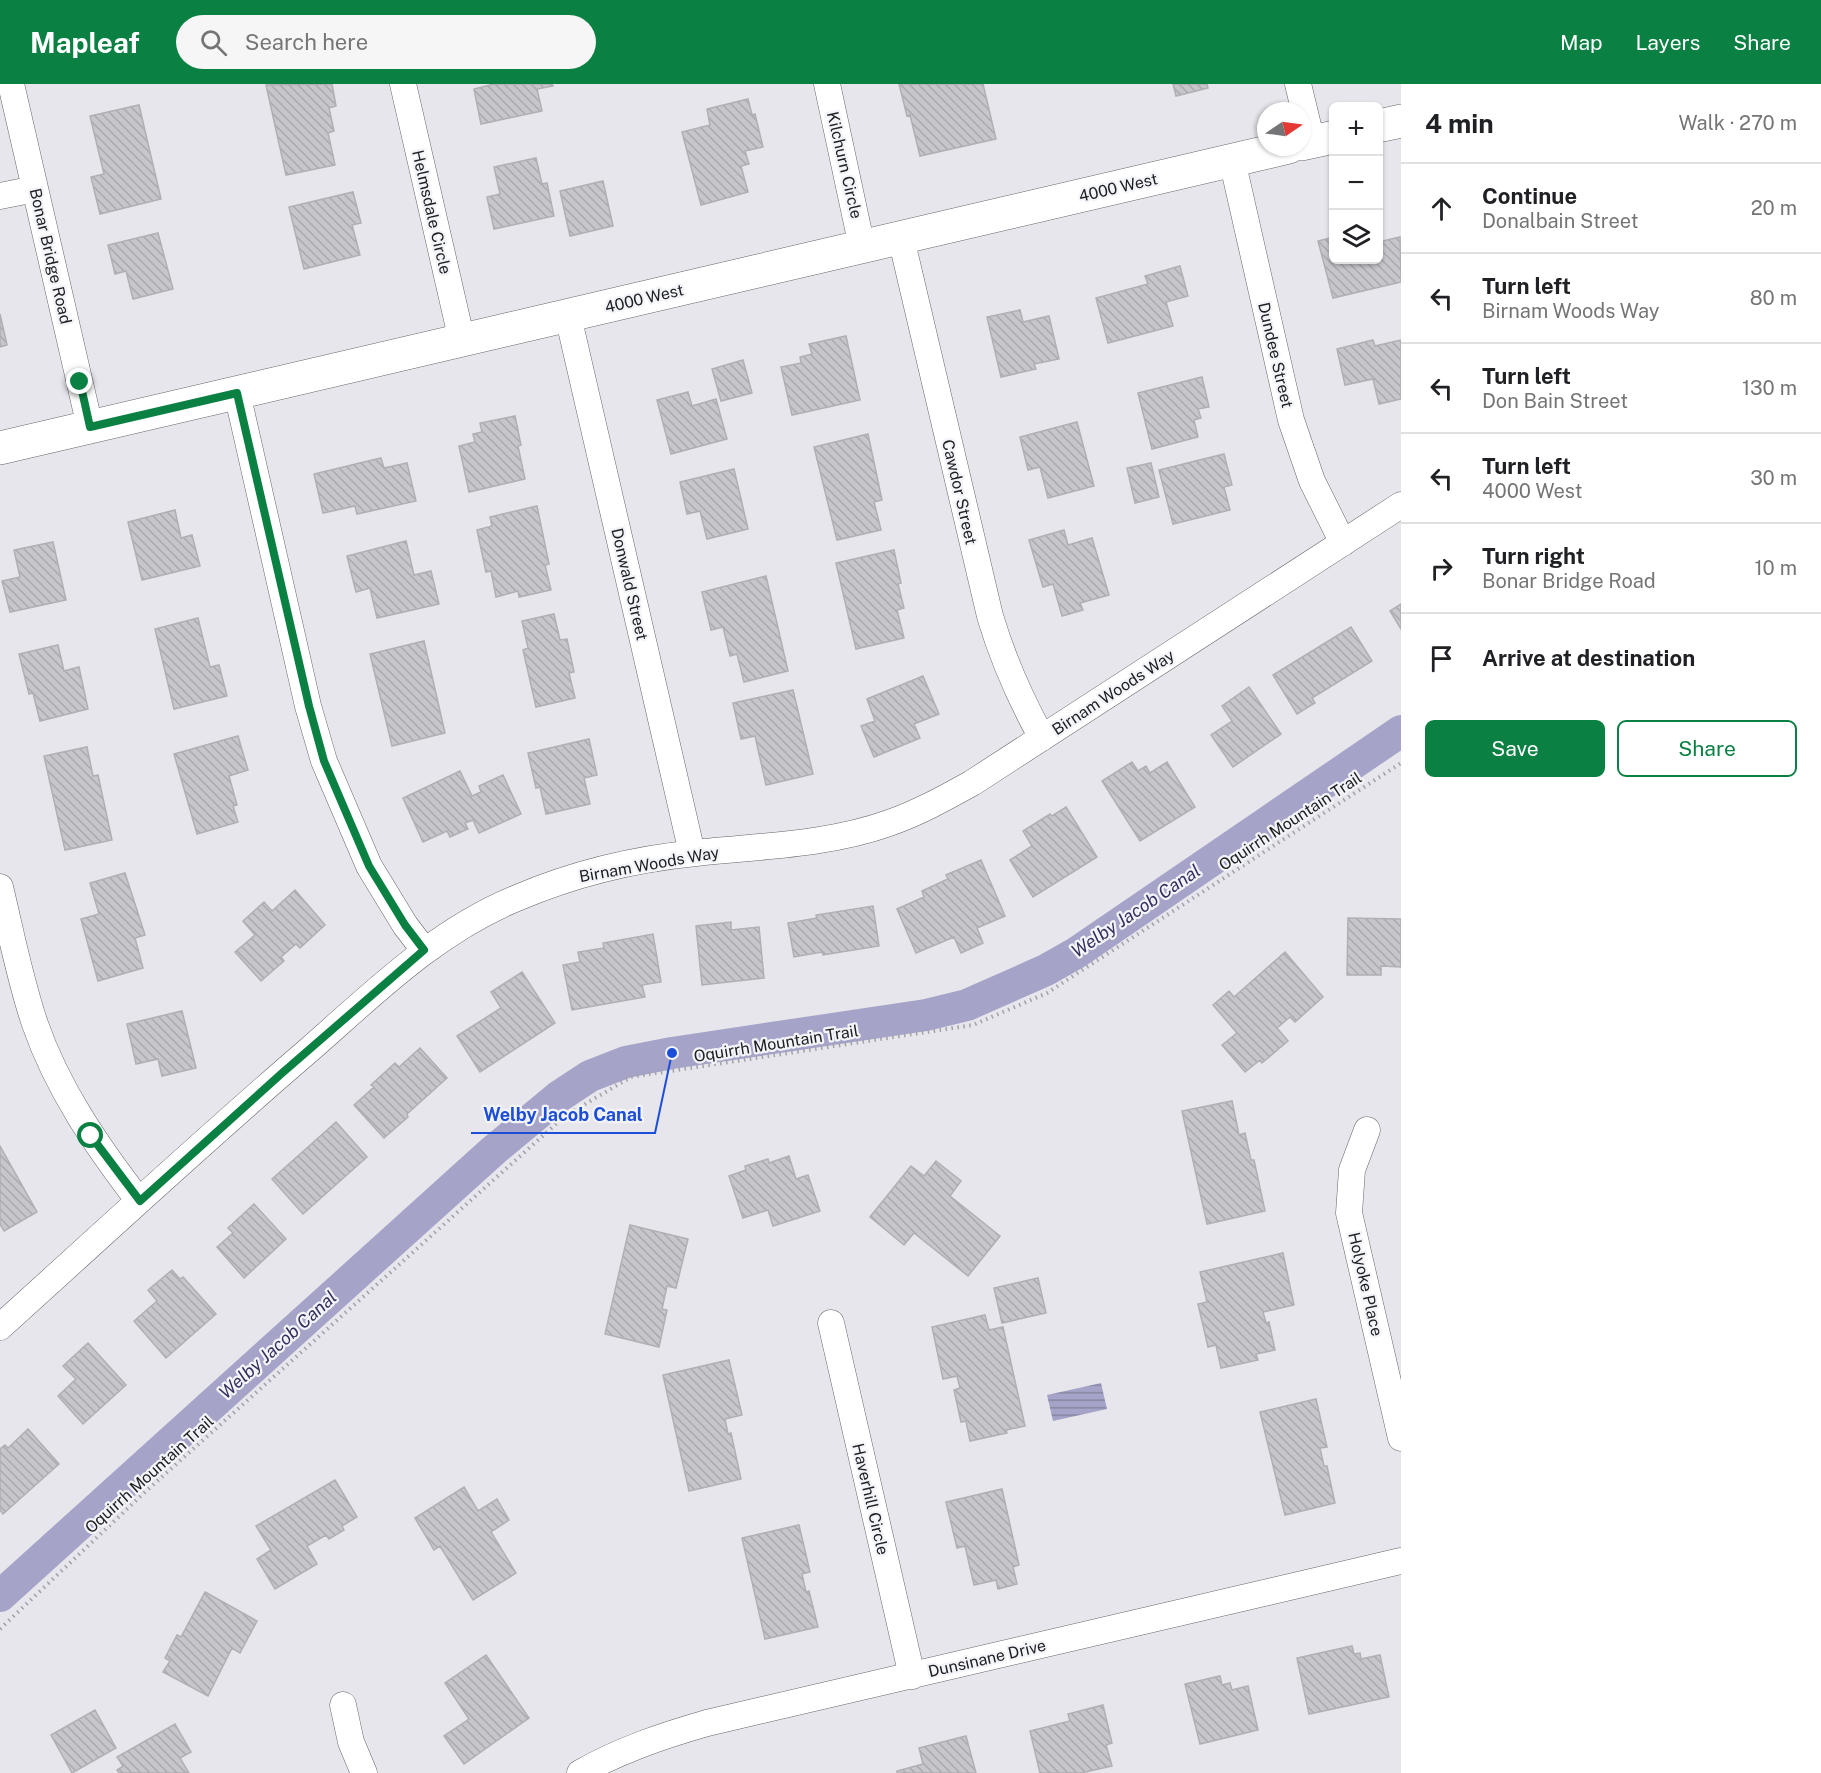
<!DOCTYPE html>
<meta charset="utf-8">
<style>
:root{--surface:#fff;--page:#f6f6f6;--text:#202124;--muted:#757577;--line:#e0e0e0;--accent:#0b8043}
body{margin:0;font-family:"Public Sans",sans-serif;background:var(--page);color:var(--text)}
.controls{position:absolute;right:18px;top:18px;display:grid;overflow:hidden;border-radius:9px;box-shadow:0 2px 4px #0004}
.controls button{width:54px;height:54px;display:grid;place-items:center;padding:0;border:0;border-bottom:2px solid var(--line);background:var(--surface);color:var(--text);font:30px sans-serif}
.compass{position:absolute;left:1257px;top:18px;width:54px;height:54px;border-radius:50%;background:var(--surface);box-shadow:0 2px 4px #0004;rotate:77deg}
.stop{position:absolute;width:18px;height:18px;margin:-14px;border:4px solid #0b8043;border-radius:50%;background:#fff}
.stop.end{background:#0b8043;border-color:#fff;box-shadow:0 2px 6px #0008}
.list{margin:0;padding:0;list-style:none}
h2{display:flex;justify-content:space-between;align-items:center;height:78px;margin:0;padding:0 24px;font-size:26px}
h2 small{font-size:20px;font-weight:400;color:var(--muted)}
.list li{display:grid;grid-template-columns:39px 1fr auto;gap:18px;align-items:center;box-sizing:border-box;height:90px;padding:0 24px;border-top:2px solid var(--line)}
.list b{display:block;font-size:22px;white-space:nowrap}
.list p{margin:0;font-size:20px;white-space:nowrap;color:var(--muted)}
.list em{font-size:20px;font-style:normal;color:var(--muted)}
.actions{display:flex;gap:12px;padding:18px 24px}
.actions a{flex:1;padding:14px 0;border:2px solid var(--accent);border-radius:9px;text-align:center;font-size:21px;color:var(--accent)}
.actions .main{background:var(--accent);color:#fff}
.icon{flex:none;width:33px;height:33px;fill:none;stroke:currentColor;stroke-width:2;stroke-linecap:round;stroke-linejoin:round}
.map{position:relative;flex:none;width:1401px;height:1689px;overflow:hidden}
header{display:flex;align-items:center;gap:36px;box-sizing:border-box;height:84px;padding:0 30px;background:var(--accent);color:#fff}
header strong{font-size:28px}
nav{display:flex;gap:33px;margin-inline-start:auto;font-size:21px}
.search{width:420px;height:54px;background:var(--page);display:flex;align-items:center;gap:15px;box-sizing:border-box;padding:0 21px;border-radius:33px;color:var(--muted);font-size:22px}
main{display:flex}
aside{flex:1;background:var(--surface)}
.map>svg:first-child{display:block}
.water{fill:url(#water-rules)}
.lines{fill:none;stroke-linecap:round;stroke-linejoin:round}
.canal{stroke:#a5a4c8;stroke-width:32}
.building{fill:url(#building-back-hatch);stroke:#afafb4;stroke-width:1.5}
.street-casing{stroke:#656569;stroke-width:27}
.secondary-casing{stroke:#656569;stroke-width:34}
.path{stroke:#a1a1a6;stroke-width:4;stroke-dasharray:1.5 4.5;stroke-linecap:butt}
.street{stroke:#fff;stroke-width:26}
.secondary{stroke:#fff;stroke-width:33}
.route{stroke:#0b8043;stroke-width:8}
.labels{text-anchor:middle;stroke-width:4.5;stroke-linejoin:round;paint-order:stroke}
.street-label{font-size:16px;fill:#202022;stroke:#f3f4f9}
.water-label{font-size:18px;font-style:italic;fill:#332e5e;stroke:#f3f4f9}
.leader{fill:none;stroke:#1d4ed8;stroke-width:2}
.callout-dot{fill:#1d4ed8;stroke:#f3f4f9;stroke-width:2}
.callout-label{font-size:18px;text-anchor:middle;font-weight:bold;fill:#1d4ed8;stroke:#f3f4f9;stroke-width:4.5;stroke-linejoin:round;paint-order:stroke}
</style>
<header>
<strong>Mapleaf</strong>
<div class="search"><svg class="icon" aria-label="search" viewBox="0 0 24 24"><circle cx="10" cy="10" r="6"/><path d="M15 15l6 6"/></svg>Search here</div>
<nav><a>Map</a><a>Layers</a><a>Share</a></nav>
</header>
<main>
<div class="map">
<svg width="1401" height="1689" viewBox="0 0 1401 1689">
<defs>
<pattern id="water-rules" width="6" height="5" patternUnits="userSpaceOnUse" patternTransform="scale(1.5)"><rect width="6" height="5" fill="#a5a4c8"/><path d="M0 2.5h6" fill="none" stroke="#8685a2"/></pattern>
<pattern id="building-back-hatch" width="6" height="6" patternUnits="userSpaceOnUse" patternTransform="scale(1.5)"><rect width="6" height="6" fill="#c6c6cb"/><path d="M-1 5l2 2M0 0l6 6M5-1l2 2" fill="none" stroke="#aaaaae"/></pattern>
</defs>
<rect width="100%" height="100%" fill="#e6e6ec"/>
<path class="water" d="M1101,1299L1107,1325L1053,1337L1047,1311Z"/>
<g class="lines">
<path class="canal" d="M0,1512L494,1066L558,1013L590,992L626,978L672,969L926,931L967,921L1046,886L1076,869L1401,647"/>
</g>
<path class="building" d="M332,0L336,22L329,24L334,47L328,49L335,81L286,91L266,1Z
M494,0H552L553,2L537,5L542,27L481,40L474,5Z
M899,0H983L996,55L920,72L910,31L907,32Z
M1173,0H1207L1208,4L1176,12Z
M748,15L752,31L755,30L763,63L745,67L749,80L741,82L748,108L701,121L682,48L710,41L707,25Z
M139,21L161,115L100,130L91,93L104,90L90,32Z
M536,74L542,100L547,99L554,132L494,145L487,113L500,110L494,83Z
M603,97L613,142L570,152L560,107Z
M353,108L361,139L352,141L360,171L304,185L289,123Z
M158,149L173,205L133,215L126,187L115,190L108,161Z
M1334,153V176H1378V158L1400,153L1401,198L1333,214L1318,157Z
M1180,182L1188,212L1166,218L1173,242L1108,259L1096,214L1148,200L1145,192Z
M1020,226L1023,238L1049,232L1059,275L1034,280L1036,285L1001,293L987,233Z
M0,230L7,261L0,263Z
M846,252L860,316L792,331L781,283L801,279L800,273L812,270L809,260Z
M1373,256L1375,262L1401,256V315L1379,320L1373,295L1345,301L1337,265Z
M743,276L752,309L721,317L712,285Z
M1202,293L1209,323L1198,325L1201,334L1194,336L1198,353L1152,365L1138,309Z
M688,308L692,322L716,315L727,355L671,370L657,316Z
M515,332L521,361L518,362L525,395L469,408L459,362L475,358L473,350L482,348L480,339Z
M1077,338L1094,402L1048,414L1040,383L1028,386L1020,353Z
M868,350L882,416L874,418L881,446L837,456L814,363Z
M1224,370L1232,401L1224,403L1230,426L1173,440L1159,386Z
M381,374L384,384L407,379L416,417L357,430L355,422L323,429L314,390Z
M1151,379L1159,413L1135,419L1127,384Z
M734,385L748,445L707,455L700,427L687,430L680,398Z
M537,422L549,480L545,481L551,506L519,513L518,507L496,513L491,487L486,488L477,446L492,442L490,433Z
M175,426L181,454L192,451L200,482L142,496L128,438Z
M1064,446L1068,461L1092,454L1109,511L1080,519L1083,526L1062,532L1053,500L1043,503L1029,456Z
M406,457L414,491L431,487L439,520L377,534L370,504L356,508L347,472Z
M53,458L66,516L10,528L2,497L20,493L14,466Z
M894,466L901,499L898,500L904,524L897,526L904,554L856,565L836,479Z
M766,492L788,587L744,598L737,570L730,572L723,543L711,546L702,508Z
M1401,520V545L1390,527Z
M554,530L560,556L567,555L574,588L569,589L575,614L536,623L523,566L528,564L522,537Z
M198,534L210,583L219,581L227,612L174,625L155,545Z
M1351,543L1372,577L1312,614L1315,619L1297,630L1273,591Z
M424,557L445,649L392,662L370,570Z
M58,561L64,587L79,583L88,625L40,637L33,609L29,610L19,570Z
M923,592L939,630L914,640L920,654L874,673L861,642L875,637L867,615Z
M1249,603L1281,650L1233,683L1211,651L1232,637L1222,622Z
M793,606L813,690L766,701L755,652L741,655L733,619Z
M238,652L248,686L229,692L237,721L233,722L238,738L197,750L174,670Z
M589,655L597,691L584,694L590,720L546,730L540,703L536,704L528,669Z
M87,663L93,692L98,691L112,756L65,766L44,672Z
M1132,678L1138,687L1146,682L1150,689L1167,678L1195,723L1140,757L1102,697Z
M460,687L472,712L481,708L479,702L503,691L521,730L479,749L473,736L465,739L468,745L450,753L447,747L423,758L403,714Z
M1066,723L1097,773L1033,813L1010,776L1032,762L1023,747L1050,730L1052,732Z
M981,776L1005,832L977,844L983,859L961,869L954,853L916,869L897,825L924,813L922,807L948,795L946,791Z
M125,789L145,851L135,854L143,884L98,897L81,835L99,830L90,799Z
M295,806L325,841L300,864L296,860L281,873L284,877L261,897L235,868L255,851L243,837L264,818L272,827Z
M873,822L879,862L823,871L822,868L794,873L788,839L817,834L816,831Z
M1348,834L1401,835V883L1381,882V891H1347Z
M731,838V846L759,843L764,894L702,901L696,842Z
M653,850L661,898L642,901L645,913L572,926L563,881L580,878L578,868L604,864L603,859Z
M1285,868L1323,913L1295,938L1290,933L1277,944L1288,957L1262,979L1260,976L1245,988L1222,961L1237,949L1213,921L1229,907L1234,913Z
M522,888L555,939L480,988L457,952L501,924L491,908Z
M182,927L196,984L162,992L158,975L136,980L127,940Z
M420,964L447,994L407,1030L408,1033L384,1054L354,1021L374,1003L371,1001L395,979L399,983Z
M1232,1017L1239,1051L1245,1049L1251,1076H1254L1265,1127L1207,1140L1182,1027Z
M336,1038L367,1073L303,1130L272,1095Z
M0,1062L37,1128L4,1147L0,1140Z
M789,1072L796,1095L808,1091L820,1127L773,1142L768,1126L743,1134L729,1092L746,1086L745,1082L768,1075L769,1079Z
M936,1077L961,1097L950,1112L1000,1152L968,1192L914,1149L904,1161L870,1133L911,1082L924,1092Z
M254,1120L286,1155L244,1194L217,1163L233,1149L228,1144Z
M630,1141L688,1155L676,1204L667,1202L662,1225L667,1226L659,1263L605,1250Z
M1283,1169L1294,1221L1263,1228L1266,1239L1269,1238L1275,1266L1256,1270L1258,1276L1221,1284L1216,1261L1208,1263L1198,1220L1207,1218L1200,1188Z
M172,1186L180,1195L183,1193L216,1230L166,1274L134,1237L157,1217L148,1206Z
M1038,1194L1046,1229L1002,1239L994,1204Z
M985,1231L989,1246L1003,1243L1025,1342L1006,1346L1007,1349L970,1357L966,1337L961,1338L954,1306L960,1304L957,1292L943,1295L932,1243Z
M88,1259L126,1301L83,1340L58,1312L76,1295L63,1282Z
M729,1276L742,1331L725,1335L728,1350L731,1349L741,1395L689,1407L663,1291Z
M1316,1315L1327,1363L1320,1364L1324,1382H1327L1335,1419L1285,1431L1260,1328Z
M28,1345L59,1380L3,1430L0,1426V1365L5,1361L8,1364Z
M335,1396L357,1433L342,1442L344,1446L329,1455L326,1451L307,1462L317,1480L275,1505L257,1475L271,1466L256,1442Z
M464,1403L478,1427L497,1415L509,1436L491,1448L516,1489L473,1516L440,1462L434,1466L415,1434Z
M1002,1405L1019,1481L1013,1483L1017,1500L998,1505L996,1496L974,1501L965,1462L957,1464L946,1418Z
M799,1441L810,1488L802,1490L806,1508L809,1507L818,1543L765,1555L742,1454Z
M205,1508L257,1537L240,1569L232,1564L208,1612L163,1588L170,1577L165,1574L177,1551L181,1553Z
M1352,1562L1354,1570L1360,1569L1361,1575L1380,1571L1389,1613L1309,1630L1297,1574Z
M486,1571L529,1634L464,1680L444,1652L469,1635L445,1599Z
M1220,1592L1222,1601L1230,1599L1232,1606L1248,1602L1258,1646L1200,1660L1185,1600Z
M1103,1621L1112,1659L1106,1661L1112,1682L1081,1689H1040L1030,1647L1070,1637L1068,1630Z
M95,1626L116,1664L72,1689L51,1651Z
M175,1640L191,1668L180,1674L189,1689H119L117,1686L123,1682L117,1673Z
M966,1652L976,1689H897V1687L923,1680L919,1664Z"/>
<g class="lines">
<g class="street-casing">
<path id="street" d="M11,0L90,343
M403,0L462,257
M827,0L862,163
M1298,0L1312,58
M1232,76L1291,336L1312,397L1343,459
M0,112L35,105
M901,154L990,532C1003,576 1020,614 1042,654
M568,232L692,769
M237,309L308,622L324,677L369,782L405,841L424,866
M0,803C11,849 20,896 35,940C58,1006 97,1062 139,1117
M1367,1046L1352,1086L1349,1129L1401,1354
M831,1239L912,1592
M0,1243C103,1150 204,1056 309,966C374,909 436,847 517,814C573,790 635,775 696,769C759,762 828,761 889,739C918,729 945,714 972,699L1401,421
M343,1621L351,1658L364,1689
M580,1689C620,1666 662,1652 707,1639L1401,1477"/>
</g>
<g class="secondary-casing">
<path id="secondary" d="M1378,42L1401,37
M1302,60L1334,53
M0,364L1289,63"/>
</g>
<path class="path" d="M0,1545L144,1409L565,1032L631,993L973,941L1047,909L1401,679"/>
<use href="#street" class="street"/>
<use href="#secondary" class="secondary"/>
</g>
<g class="lines">
<path class="route" d="M80,298L90,343L237,309L309,622L324,677L369,782L405,841L424,866L281,990L140,1117L91,1052"/>
</g>
<g class="labels">
<g class="street-label">
<text transform="translate(845 81) rotate(77)" y="6">Kilchurn Circle</text>
<text transform="translate(1118 103) rotate(-13)" y="6">4000 West</text>
<text transform="translate(432 128) rotate(77)" y="6">Helmsdale Circle</text>
<text transform="translate(51 172) rotate(77)" y="6">Bonar Bridge Road</text>
<text transform="translate(644 214) rotate(-13)" y="6">4000 West</text>
<text transform="translate(1276 271) rotate(77)" y="6">Dundee Street</text>
<text transform="translate(960 408) rotate(77)" y="6">Cawdor Street</text>
<text transform="translate(630 500) rotate(77)" y="6">Donwald Street</text>
<text transform="translate(1113 608) rotate(-33)" y="6">Birnam Woods Way</text>
<text transform="translate(1290 737) rotate(-33)" y="6">Oquirrh Mountain Trail</text>
<text transform="translate(649 780) rotate(-10)" y="6">Birnam Woods Way</text>
<text transform="translate(776 959) rotate(-9)" y="6">Oquirrh Mountain Trail</text>
<text transform="translate(1366 1200) rotate(77)" y="6">Holyoke Place</text>
<text transform="translate(149 1390) rotate(-42)" y="6">Oquirrh Mountain Trail</text>
<text transform="translate(871 1415) rotate(77)" y="6">Haverhill Circle</text>
<text transform="translate(987 1574) rotate(-13)" y="6">Dunsinane Drive</text>
</g>
<g class="water-label">
<text transform="translate(1136 827) rotate(-34)" y="6">Welby Jacob Canal</text>
<text transform="translate(278 1261) rotate(-42)" y="6">Welby Jacob Canal</text>
</g>
</g>
<path class="leader" d="M672 969L655 1049H471"/>
<circle class="callout-dot" cx="672" cy="969" r="6"/>
<g class="callout-label">
<text x="563" y="1037">Welby Jacob Canal</text>
</g>
</svg>
<div class="controls">
<button>+</button>
<button>−</button>
<button><svg class="icon" aria-label="layers" viewBox="0 0 24 24"><path d="M12 4l9 5-9 5-9-5zM3 14l9 5 9-5"/></svg></button>
</div>
<svg class="compass" viewBox="-18 -18 36 36"><path d="M0-13l5 13h-10z" fill="#e53935"/><path d="M0 13l5-13h-10z" fill="#757577"/></svg>
<div class="stop" style="left:91px;top:1052px"></div>
<div class="stop end" style="left:80px;top:298px"></div>
</div>
<aside>
<h2>4 min<small>Walk · 270 m</small></h2>
<ul class="list">
<li><svg class="icon" aria-label="ahead" viewBox="0 0 24 24"><path d="M12 20V5M6 11l6-6 6 6"/></svg><div><b>Continue</b><p>Donalbain Street</p></div><em>20 m</em></li>
<li><svg class="icon" aria-label="left" viewBox="0 0 24 24"><path d="M17 20v-9H6M10 6l-5 5 5 5"/></svg><div><b>Turn left</b><p>Birnam Woods Way</p></div><em>80 m</em></li>
<li><svg class="icon" aria-label="left" viewBox="0 0 24 24"><path d="M17 20v-9H6M10 6l-5 5 5 5"/></svg><div><b>Turn left</b><p>Don Bain Street</p></div><em>130 m</em></li>
<li><svg class="icon" aria-label="left" viewBox="0 0 24 24"><path d="M17 20v-9H6M10 6l-5 5 5 5"/></svg><div><b>Turn left</b><p>4000 West</p></div><em>30 m</em></li>
<li><svg class="icon" aria-label="right" viewBox="0 0 24 24"><path d="M7 20v-9h11M14 6l5 5-5 5"/></svg><div><b>Turn right</b><p>Bonar Bridge Road</p></div><em>10 m</em></li>
<li><svg class="icon" aria-label="arrive" viewBox="0 0 24 24"><path d="M6 21V4h12l-3 4 3 4H6"/></svg><div><b>Arrive at destination</b></div></li>
</ul>
<div class="actions"><a class="main">Save</a><a>Share</a></div>
</aside>
</main>
